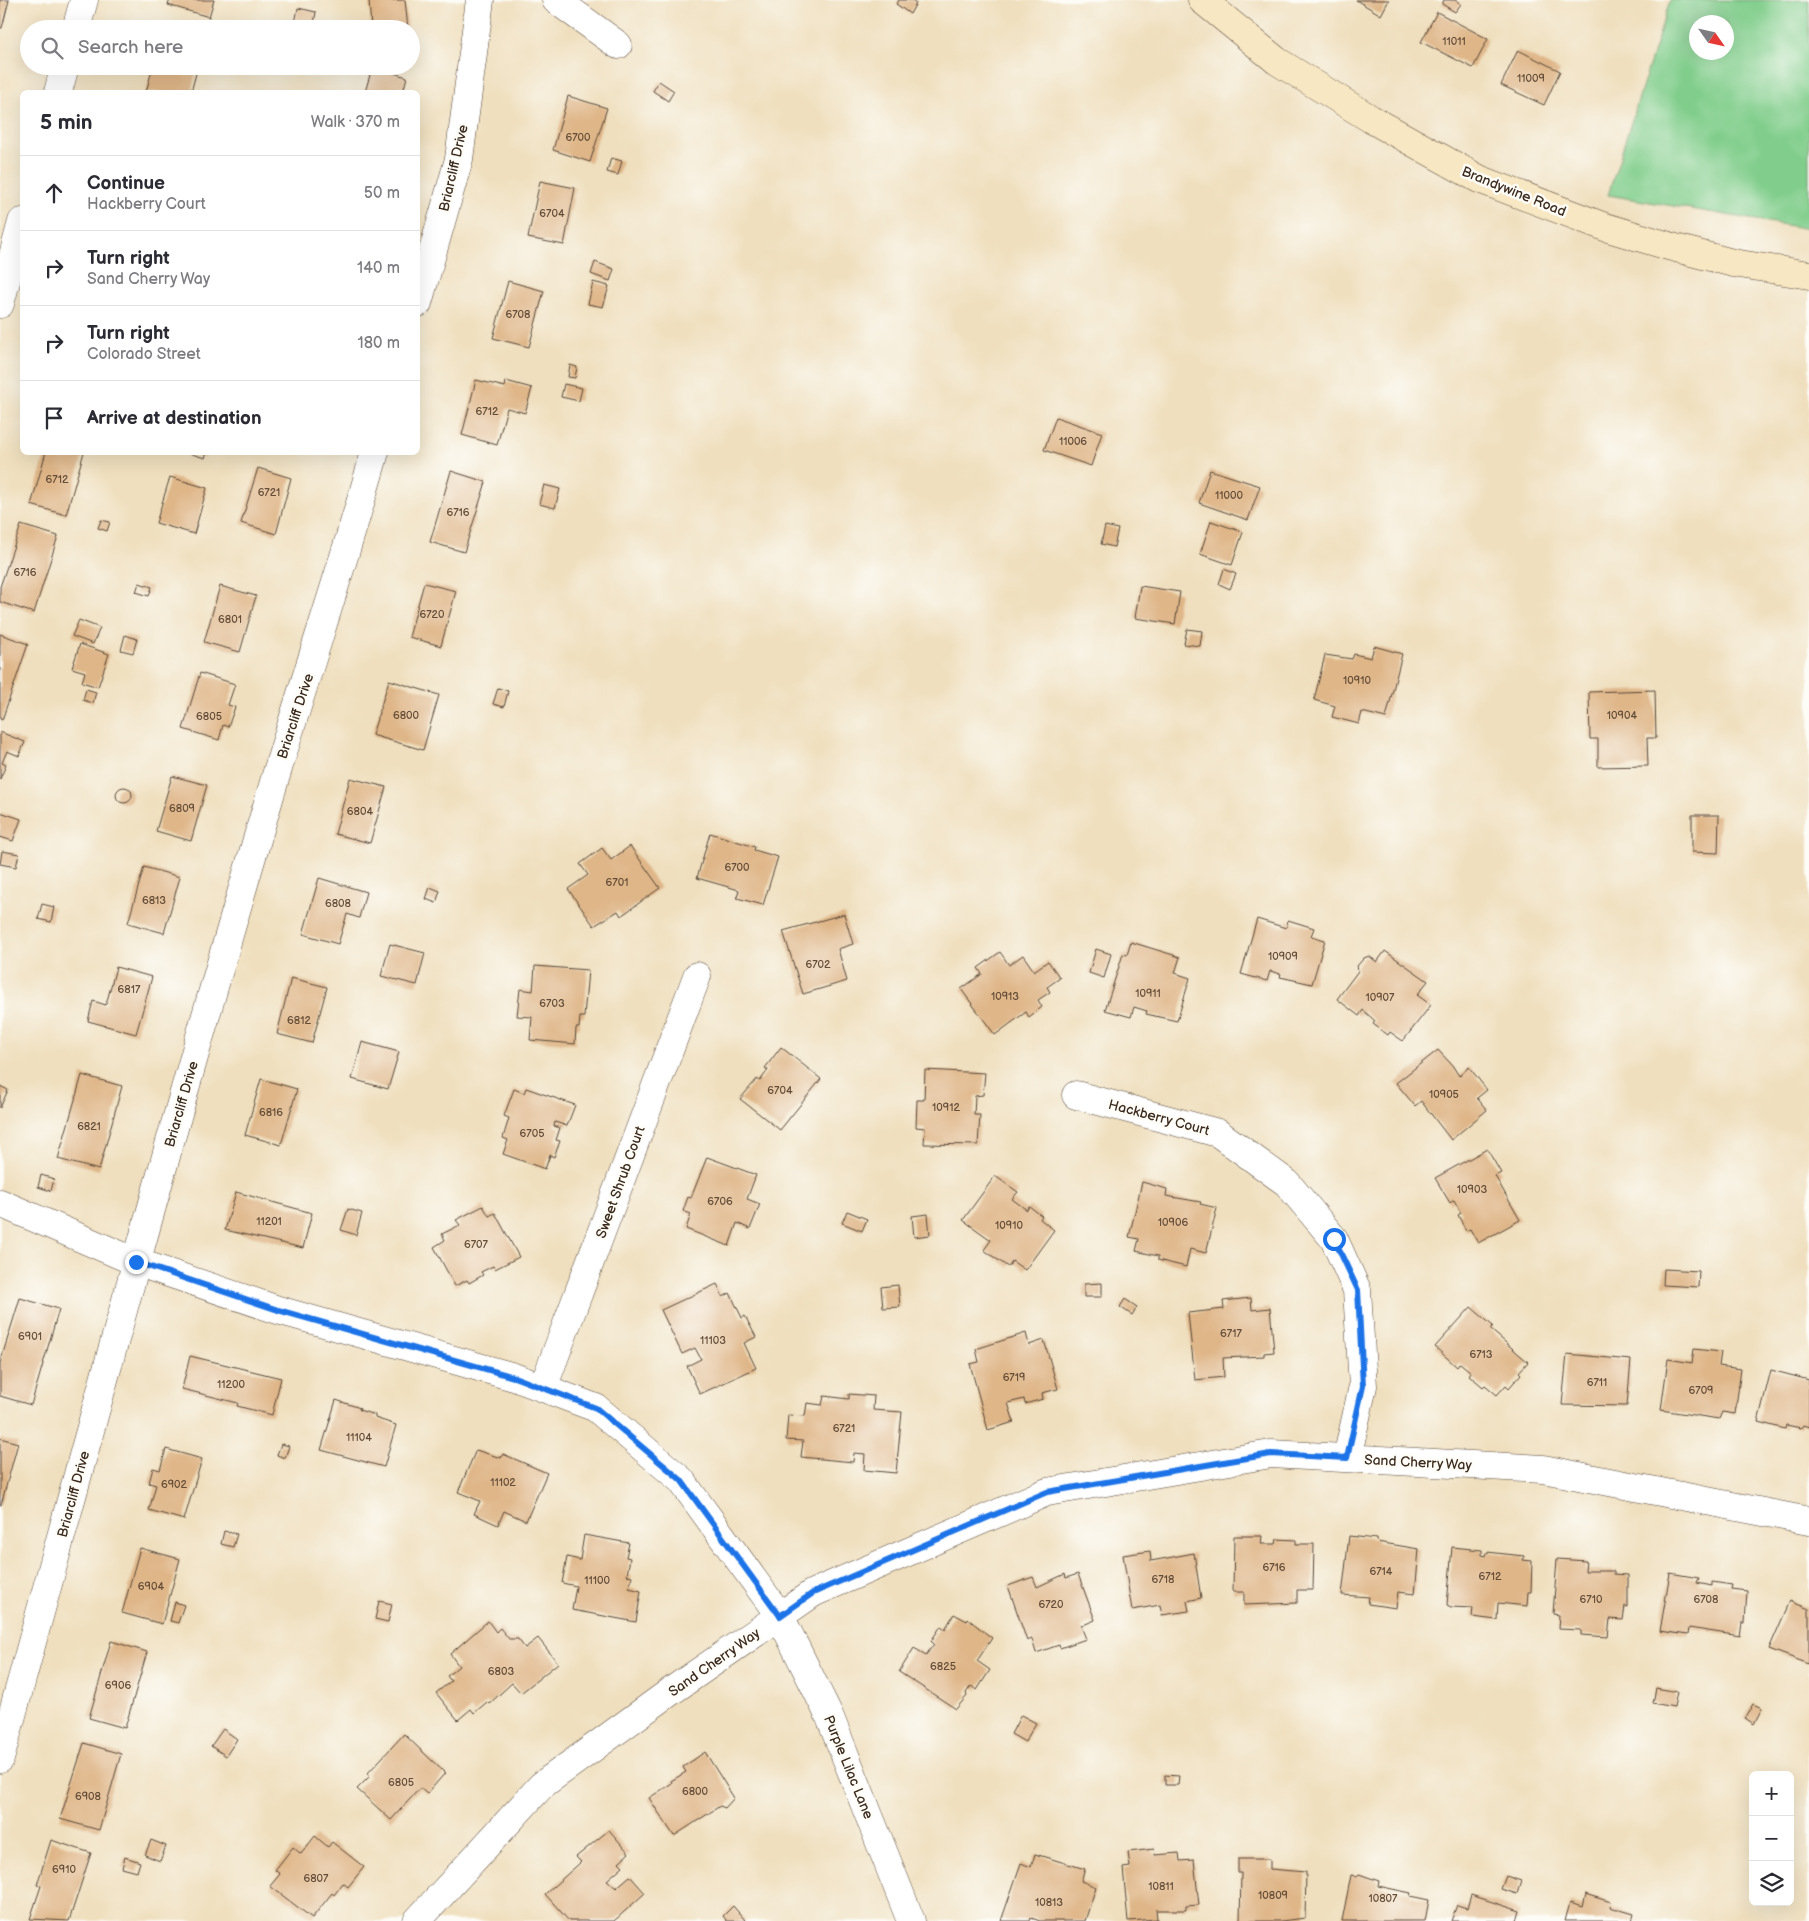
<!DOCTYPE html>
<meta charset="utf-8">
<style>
:root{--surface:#fff;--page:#f7f7f7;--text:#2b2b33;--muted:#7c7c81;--line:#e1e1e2}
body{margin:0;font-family:"Balsamiq Sans",sans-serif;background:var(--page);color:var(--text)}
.controls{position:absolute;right:15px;bottom:15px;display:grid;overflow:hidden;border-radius:8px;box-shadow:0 5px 20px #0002}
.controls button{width:45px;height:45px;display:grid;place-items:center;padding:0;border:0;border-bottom:1px solid var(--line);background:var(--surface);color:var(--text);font:25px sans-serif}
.compass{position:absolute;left:1689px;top:15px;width:45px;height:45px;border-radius:50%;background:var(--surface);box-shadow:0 5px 20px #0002;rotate:124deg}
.stop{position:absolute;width:15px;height:15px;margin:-11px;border:4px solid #1a73e8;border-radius:50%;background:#fff}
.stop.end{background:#1a73e8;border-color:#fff;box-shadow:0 1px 5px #0008}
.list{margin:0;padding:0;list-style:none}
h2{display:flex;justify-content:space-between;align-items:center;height:65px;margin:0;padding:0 20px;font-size:21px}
h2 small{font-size:16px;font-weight:400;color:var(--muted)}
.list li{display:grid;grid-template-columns:32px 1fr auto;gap:15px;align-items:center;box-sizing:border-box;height:75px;padding:0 20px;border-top:1px solid var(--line)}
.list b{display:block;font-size:19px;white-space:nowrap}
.list p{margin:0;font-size:16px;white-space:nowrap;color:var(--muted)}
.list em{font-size:16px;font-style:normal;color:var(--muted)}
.icon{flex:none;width:28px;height:28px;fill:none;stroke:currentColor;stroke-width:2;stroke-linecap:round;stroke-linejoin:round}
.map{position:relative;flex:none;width:1809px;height:1921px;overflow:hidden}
.search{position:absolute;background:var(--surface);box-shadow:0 5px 20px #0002;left:20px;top:20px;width:400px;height:55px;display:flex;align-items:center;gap:12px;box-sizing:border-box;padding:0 18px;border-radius:28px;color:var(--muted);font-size:19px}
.panel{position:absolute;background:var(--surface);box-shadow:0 5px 20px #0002;left:20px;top:90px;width:400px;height:365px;border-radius:8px}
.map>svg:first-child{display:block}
.green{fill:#81ce8c;stroke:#5e7c55;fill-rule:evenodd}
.building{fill:#dfb688}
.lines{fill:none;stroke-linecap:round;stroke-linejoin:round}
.minor-casing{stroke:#564536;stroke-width:29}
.secondary-casing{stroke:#564536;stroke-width:29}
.minor{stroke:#fff;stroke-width:28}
.secondary{stroke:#f8e7c3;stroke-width:28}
.route{stroke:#1a73e8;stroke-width:6}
.labels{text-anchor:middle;stroke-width:5;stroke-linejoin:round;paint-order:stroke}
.number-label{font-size:11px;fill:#644d38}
.street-label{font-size:14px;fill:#3b2a1e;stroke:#fdfcf7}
</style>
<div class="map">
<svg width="1809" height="1921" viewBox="0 0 1809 1921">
<rect width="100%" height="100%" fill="#fdfcf7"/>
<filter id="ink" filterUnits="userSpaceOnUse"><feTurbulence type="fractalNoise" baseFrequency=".02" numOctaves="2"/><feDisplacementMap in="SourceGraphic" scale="10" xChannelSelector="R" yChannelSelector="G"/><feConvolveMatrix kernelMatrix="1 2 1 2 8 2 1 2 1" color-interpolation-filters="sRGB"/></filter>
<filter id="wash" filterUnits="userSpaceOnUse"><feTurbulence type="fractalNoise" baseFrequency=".0096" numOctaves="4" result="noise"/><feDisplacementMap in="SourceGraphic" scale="20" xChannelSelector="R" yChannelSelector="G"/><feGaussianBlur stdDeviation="1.12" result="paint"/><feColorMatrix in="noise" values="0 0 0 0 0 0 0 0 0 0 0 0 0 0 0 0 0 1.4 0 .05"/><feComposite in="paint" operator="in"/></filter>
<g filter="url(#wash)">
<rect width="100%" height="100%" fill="#efdfbe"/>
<path class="green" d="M1670,0H1809V229L1608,195ZM1696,22H1726V52H1696Z"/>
<g id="blocks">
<path class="building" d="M0,0H9L2,28H0Z
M170,0H214L209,17L168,5Z
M369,0H405L408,29H371Z
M899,0H912L916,3L910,14L896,4Z
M1356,0H1389L1381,15Z
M1444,0H1455L1461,4L1455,12L1442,4Z
M298,8L316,12L313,29L294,28Z
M1437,12L1488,39L1473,68L1421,42Z
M1518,50L1560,71L1544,105L1501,85Z
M153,66H198L191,92H146Z
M362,66H370L407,77L403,92H365L370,75L360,72Z
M659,81L674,91L668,101L653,91Z
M568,96L607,108L590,162L553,150Z
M611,158L622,161L618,175L607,172Z
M540,181L575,188L564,245L528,238Z
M595,262L614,269L610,281L591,274Z
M508,281L544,291L529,347L493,338Z
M593,282L609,286L603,307L588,304Z
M570,365L577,367L575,378L568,377Z
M476,380L505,387L506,381L532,388L525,413L507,408L497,445L462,435Z
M564,384L582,388L579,401L561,397Z
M1056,417L1102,433L1091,466L1044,450Z
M46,452H84L66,515L31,505Z
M185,452H207L205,458Z
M258,468L291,478L276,534L241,523Z
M1210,470L1260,486L1248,520L1199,503Z
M451,471L486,482L464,552L430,542Z
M170,477L207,488L194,534L156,523Z
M544,485L560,489L555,508L539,504Z
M101,520L110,522L107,531L98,528Z
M1211,521L1243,532L1232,565L1200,554Z
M21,525L58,536L34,613L0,602V587Z
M1105,526L1118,529L1114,547L1101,544Z
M1224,569L1236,574L1230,589L1219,584Z
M139,583L152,587L149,596L136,592Z
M424,583L456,591L441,646L409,637Z
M220,586L256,596L240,652L204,642Z
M1140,586L1180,592L1175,624L1135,618Z
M79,620L100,628L93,644L72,636Z
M1187,629L1202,631L1200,646L1184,644Z
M0,634L28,644L2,720L0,719Z
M125,635L137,639L133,653L121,650Z
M80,644L109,654L98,687L82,682L85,672L72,668Z
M1374,646L1402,654L1386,718L1362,712L1359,724L1332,717L1335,706L1314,700L1325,655L1352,659L1354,654L1371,658Z
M200,673L235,684L228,705L235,707L228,727L223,725L219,740L183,729Z
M389,680L439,695L423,750L372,735Z
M498,688L508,691L504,707L493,704Z
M86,689L96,692L93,703L83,700Z
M1655,690L1656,738H1647L1648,766L1598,767V739H1590L1589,692Z
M0,732L25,742L19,756L7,751L2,763L6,765L0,779Z
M172,776L207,785L191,841L156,831Z
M350,778L386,787L370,843L335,834Z
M116 795a8 8 0 1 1 16 0a8 8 0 1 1-16 0Z
M0,812L21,819L13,841L0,837Z
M1692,815H1719L1718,853L1692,852Z
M710,833L755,847L754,850L778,857L763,905L737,898L739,890L697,878Z
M630,846L660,888L621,916L618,911L594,926L568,889L588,875L580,864L602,848L611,860Z
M2,851L19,854L16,867L0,864Z
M144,867L180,877L164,933L128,923Z
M319,878L366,892L359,918L347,914L338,944L303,934Z
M430,887L440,891L436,903L426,899Z
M42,904L54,907L51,922L38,919Z
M844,914L853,944L838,949L847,981L803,994L783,931Z
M1257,919L1286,928L1288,920L1314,928L1311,936L1325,940L1312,984L1280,977L1281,974L1270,971L1267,981L1241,974Z
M1131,942L1180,957L1175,973L1190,978L1177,1021L1146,1014L1147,1011L1134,1007L1131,1017L1105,1010L1123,954L1127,955Z
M390,944L425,953L417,985L381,976Z
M1096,949L1111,954L1104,978L1089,973Z
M1385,951L1428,981L1417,995L1431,1005L1403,1041L1390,1032L1388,1035L1373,1024L1375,1021L1363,1010L1359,1016L1337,999L1358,971L1357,966L1364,958L1369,956L1377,962Z
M1000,952L1009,965L1023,955L1034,971L1048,961L1060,978L1047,987L1050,992L1038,1000L1042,1007L1029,1017L1026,1012L995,1035L961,989L982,974L978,968Z
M535,966L588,970L584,1017H580L579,1028H576L575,1044L530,1040L532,1017L517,1016L520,989L533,991Z
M116,967L152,977L136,1034L88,1021L93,1001L106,1005Z
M291,978L327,987L312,1043L277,1034Z
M362,1042L399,1052L388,1089L352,1079Z
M781,1047L821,1079L780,1130L740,1099L757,1079L760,1081L768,1070L765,1068Z
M1438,1050L1452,1065L1459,1076L1469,1067L1487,1090L1477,1098L1487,1110L1451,1140L1421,1101L1415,1106L1396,1083Z
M925,1070L985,1073L983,1095L975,1096L974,1115H980L978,1145L924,1144L925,1128L916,1127L917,1100H924Z
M82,1075L122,1086L99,1170L58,1159Z
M261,1079L297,1089L281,1145L245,1135Z
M0,1086L8,1090L0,1108Z
M526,1088L575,1105L567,1126L555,1122L554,1126L560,1128L556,1140L560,1141L554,1157L550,1155L545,1169L503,1154L508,1140L503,1138L509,1118L504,1116L514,1089L524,1093Z
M1487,1149L1501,1173L1495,1176L1520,1220L1478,1243L1470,1229L1466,1231L1458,1215L1461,1213L1454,1200L1450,1203L1435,1178Z
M707,1157L756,1175L747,1199L760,1204L750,1229L737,1223L729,1246L686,1229L691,1214L683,1211L688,1197L691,1198Z
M41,1175L54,1179L51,1191L38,1187Z
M995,1176L1018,1192L1012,1199L1027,1210L1029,1206L1042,1216L1040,1219L1054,1230L1025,1270L1012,1261L1008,1267L984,1250L991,1240L963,1220Z
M1142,1182L1167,1189L1166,1196L1201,1202L1200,1204L1217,1208L1206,1253L1190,1249L1186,1267L1158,1260V1256L1136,1251L1139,1239L1129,1237Z
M236,1192L312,1213L303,1248L225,1230Z
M483,1206L489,1216L495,1213L519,1257L495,1269L493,1266L481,1272L483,1275L469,1283L467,1280L455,1286L434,1247L445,1240L442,1234L460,1225L456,1220Z
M348,1209L362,1213L356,1235L341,1230Z
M847,1211L867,1219L862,1231L842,1223Z
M928,1214L930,1235L914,1237L912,1216Z
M1664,1269L1699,1271L1698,1287L1663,1285Z
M1102,1283V1297H1084V1284Z
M717,1284L723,1297L730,1293L742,1318L745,1316L756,1337L744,1343L756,1368L700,1394L687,1366L701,1359L695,1348L682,1354L661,1310Z
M898,1285L900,1307L883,1308L881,1287Z
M20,1298L59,1309L31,1405L0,1396V1363Z
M1251,1298L1252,1310L1270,1308L1274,1352L1264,1353V1356L1223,1358L1224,1377L1195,1380L1188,1313L1224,1309L1223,1301Z
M1125,1299L1137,1307L1132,1315L1120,1307Z
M1471,1307L1493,1326L1490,1329L1528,1362L1519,1372L1521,1374L1509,1388L1506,1385L1497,1395L1485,1385L1483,1387L1469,1375L1471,1372L1460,1363L1457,1367L1435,1347Z
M1026,1333L1029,1345L1044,1340L1058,1389L1042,1393L1043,1399L1025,1404L1024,1399L1008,1403L1014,1422L988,1430L970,1364L979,1362L976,1349Z
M1694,1349L1721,1352L1719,1366L1741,1369L1735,1414L1722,1412L1719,1419L1661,1410L1668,1359L1692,1363Z
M1567,1354L1631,1360L1627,1406L1562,1405Z
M190,1356L281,1378L272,1415L237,1406L238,1403L182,1389Z
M1771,1370L1809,1380V1427L1803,1425L1801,1428L1786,1425L1785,1429L1758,1422Z
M849,1394L874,1396L873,1410L902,1412L896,1473L864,1470L865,1454L854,1453L853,1462L801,1457L803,1441L786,1440L788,1415L805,1416L807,1403L822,1405L824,1396L849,1399Z
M336,1400L360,1408L359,1410L375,1415V1418L396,1425L384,1467L321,1450Z
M0,1438L18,1443L1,1505H0Z
M281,1444L289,1446L285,1458L277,1455Z
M166,1449L202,1459L184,1520L149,1510L156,1485L149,1483L153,1468L160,1470Z
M476,1450L501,1458L503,1454L547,1473L526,1521L504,1511L498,1525L474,1514L480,1501L458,1492Z
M224,1531L237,1534L233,1547L221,1544Z
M584,1535L629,1543L626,1557L630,1558L627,1575L632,1576L629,1588L641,1591L636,1622L572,1610L576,1586L562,1583L567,1557L580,1560Z
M1234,1536H1262L1261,1544H1276L1277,1539L1296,1540V1544H1314L1313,1590H1297V1603L1244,1605V1592H1233Z
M1349,1536L1377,1539V1542L1419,1549L1415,1594L1398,1592L1396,1608L1368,1604L1369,1597L1342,1595Z
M1452,1547L1482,1550V1555L1486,1556L1487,1552L1524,1556L1523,1560L1532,1561L1531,1592H1528L1527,1606L1498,1603L1497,1620L1472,1617L1473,1608L1451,1607L1447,1605Z
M140,1548L180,1559L162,1624L122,1613Z
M1150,1551L1151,1561L1194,1553L1201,1598L1187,1601L1189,1611L1162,1615L1160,1605L1132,1610L1123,1555Z
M1557,1559L1586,1561L1585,1571H1614V1574L1628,1575V1607L1625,1606L1623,1620L1610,1619L1608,1637L1581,1635V1630L1558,1629L1559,1615L1553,1614Z
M1670,1573L1699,1578L1697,1583L1712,1586V1582L1732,1585L1731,1589L1747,1591L1745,1623H1742L1740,1636L1689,1628L1688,1635L1660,1631Z
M1065,1574L1066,1578L1078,1574L1095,1620L1081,1626L1086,1639L1060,1648L1059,1645L1036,1653L1032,1639L1027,1641L1008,1586L1033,1577L1037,1587Z
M379,1601L392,1604L388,1622L375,1619Z
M1790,1601L1809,1609V1664L1769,1649Z
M175,1602L184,1605L178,1623L170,1621Z
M954,1614L967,1621L968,1619L992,1638L977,1661L990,1670L977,1690L971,1686L966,1693L967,1696L956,1709L899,1672L914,1648L926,1655L934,1644L931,1641L941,1626L945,1629Z
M488,1621L496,1632L500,1628L509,1639H518L525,1648L538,1638L558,1663L521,1693L512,1683L489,1704L487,1702L474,1713L471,1709L458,1720L436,1693L451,1681L447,1676L459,1666L450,1654Z
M111,1641L147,1652L125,1728L89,1718Z
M1656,1688L1677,1692L1674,1707L1653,1703Z
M1753,1704L1762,1708L1754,1724L1745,1718Z
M1021,1715L1036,1723L1025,1742L1011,1734Z
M223,1729L237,1739L226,1756L211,1746Z
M404,1734L445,1773L427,1794L420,1788L391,1820L357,1789L370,1776L367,1774Z
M84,1743L121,1754L99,1830L60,1819Z
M705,1752L734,1798L725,1808L720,1806L674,1836L649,1798L672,1783L671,1781L686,1772L683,1767Z
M1165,1775L1179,1776L1178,1785H1165Z
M609,1830L629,1853L619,1862L623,1866L607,1880L616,1888L630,1876L645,1893L614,1921H569L545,1894L581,1862L576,1857Z
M315,1836L328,1847L332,1842L364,1867L348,1887L343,1883L334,1895L332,1893L312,1918L270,1886L280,1874L275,1870L293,1847L301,1854Z
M51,1840L91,1853L69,1921L30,1919L41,1886L37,1885Z
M151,1840L166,1846L160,1861L145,1855Z
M1154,1849L1155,1855L1179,1853L1180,1861L1194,1860L1199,1905L1186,1906V1910H1156L1157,1919L1128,1921L1123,1868L1130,1867L1128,1852Z
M1035,1854L1085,1869L1081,1881L1096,1887L1085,1921H1040L1031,1918L1030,1921H1001L1021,1863L1031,1867Z
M125,1857L140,1862L137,1872L122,1868Z
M1238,1859H1270V1869L1306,1872L1305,1918L1281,1921H1240L1241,1873H1238Z
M1359,1874L1379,1881L1378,1886L1411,1893L1410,1896L1429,1900L1425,1921H1342L1351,1875L1357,1876Z
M1506,1876L1521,1881L1517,1894L1501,1889Z
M1585,1894L1611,1902L1610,1907L1634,1914L1632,1921H1565L1570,1903L1582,1907Z
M1471,1895L1520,1911L1517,1921H1451L1457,1905L1467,1908Z
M733,1906L745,1920L743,1921H727L723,1916Z"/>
</g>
</g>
<g filter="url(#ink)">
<use href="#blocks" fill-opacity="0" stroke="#564536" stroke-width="1"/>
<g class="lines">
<g class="minor-casing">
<path id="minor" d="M556,0L618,45
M76,29L84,0
M58,92L65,66
M418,303L459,159L480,0
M0,304L22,222
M1076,1095L1218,1133L1287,1183L1334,1239L1357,1290L1363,1386L1347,1458
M0,1203L136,1262L278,1310L514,1377L596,1408L681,1480L780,1616L829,1715L911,1921
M543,1388L697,976
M0,1759C88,1439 174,1118 269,799C303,683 342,569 375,452
M417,1921L542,1785L670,1692L813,1593L1047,1492L1271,1454L1543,1469L1809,1521"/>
</g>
<g class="secondary-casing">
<path id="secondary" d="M1202,0L1277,61L1371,119L1479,179L1605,227L1672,247L1733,263L1809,275"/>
</g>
<use href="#minor" class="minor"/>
<use href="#secondary" class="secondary"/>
</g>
</g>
<g class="lines" filter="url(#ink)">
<path class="route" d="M136,1262L278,1310L514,1377L596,1408L681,1480L780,1616L813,1593L1047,1492L1271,1454L1347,1458L1363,1386L1358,1290L1334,1239"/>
</g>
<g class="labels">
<g class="number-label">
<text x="1454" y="45">11011</text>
<text x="1531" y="82">11009</text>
<text x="578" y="141">6700</text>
<text x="552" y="217">6704</text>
<text x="518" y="318">6708</text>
<text x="487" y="415">6712</text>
<text x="1073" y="445">11006</text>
<text x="57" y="483">6712</text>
<text x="269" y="496">6721</text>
<text x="1229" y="499">11000</text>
<text x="458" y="516">6716</text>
<text x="25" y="576">6716</text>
<text x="432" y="618">6720</text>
<text x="230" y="623">6801</text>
<text x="1357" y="684">10910</text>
<text x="406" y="719">6800</text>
<text x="1622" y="719">10904</text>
<text x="209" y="720">6805</text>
<text x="182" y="812">6809</text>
<text x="360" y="815">6804</text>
<text x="737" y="871">6700</text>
<text x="617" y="886">6701</text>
<text x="154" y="904">6813</text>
<text x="338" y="907">6808</text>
<text x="1283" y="960">10909</text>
<text x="818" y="968">6702</text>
<text x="129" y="993">6817</text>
<text x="1148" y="997">10911</text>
<text x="1005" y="1000">10913</text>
<text x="1380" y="1001">10907</text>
<text x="552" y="1007">6703</text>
<text x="299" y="1024">6812</text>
<text x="780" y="1094">6704</text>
<text x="1444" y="1098">10905</text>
<text x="946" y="1111">10912</text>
<text x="271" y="1116">6816</text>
<text x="89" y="1130">6821</text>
<text x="532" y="1137">6705</text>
<text x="1472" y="1193">10903</text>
<text x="720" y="1205">6706</text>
<text x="269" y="1225">11201</text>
<text x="1173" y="1226">10906</text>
<text x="1009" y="1229">10910</text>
<text x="476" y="1248">6707</text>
<text x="1231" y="1337">6717</text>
<text x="30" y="1340">6901</text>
<text x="713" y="1344">11103</text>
<text x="1481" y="1358">6713</text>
<text x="1014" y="1381">6719</text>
<text x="1597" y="1386">6711</text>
<text x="231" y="1388">11200</text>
<text x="1701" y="1394">6709</text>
<text x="844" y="1432">6721</text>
<text x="359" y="1441">11104</text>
<text x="503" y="1486">11102</text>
<text x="174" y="1488">6902</text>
<text x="1274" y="1571">6716</text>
<text x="1381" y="1575">6714</text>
<text x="1490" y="1580">6712</text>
<text x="1163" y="1583">6718</text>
<text x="597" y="1584">11100</text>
<text x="151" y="1590">6904</text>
<text x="1591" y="1603">6710</text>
<text x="1706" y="1603">6708</text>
<text x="1051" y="1608">6720</text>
<text x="943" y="1670">6825</text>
<text x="501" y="1675">6803</text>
<text x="118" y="1689">6906</text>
<text x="401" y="1786">6805</text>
<text x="695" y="1795">6800</text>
<text x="88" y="1800">6908</text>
<text x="64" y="1873">6910</text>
<text x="316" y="1882">6807</text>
<text x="1161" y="1890">10811</text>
<text x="1273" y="1899">10809</text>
<text x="1383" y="1902">10807</text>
<text x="1049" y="1906">10813</text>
</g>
<g class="street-label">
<text transform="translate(453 168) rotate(-77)" y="5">Briarcliff Drive</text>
<text transform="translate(1514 191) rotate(22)" y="5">Brandywine Road</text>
<text transform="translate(295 716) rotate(-72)" y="5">Briarcliff Drive</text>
<text transform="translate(181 1104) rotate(-74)" y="5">Briarcliff Drive</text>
<text transform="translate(1159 1117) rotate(15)" y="5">Hackberry Court</text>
<text transform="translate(620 1182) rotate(-70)" y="5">Sweet Shrub Court</text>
<text transform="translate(1418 1462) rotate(3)" y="5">Sand Cherry Way</text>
<text transform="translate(73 1494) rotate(-75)" y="5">Briarcliff Drive</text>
<text transform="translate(714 1662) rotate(-35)" y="5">Sand Cherry Way</text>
<text transform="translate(849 1767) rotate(68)" y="5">Purple Lilac Lane</text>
</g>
</g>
</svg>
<div class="controls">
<button>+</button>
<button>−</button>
<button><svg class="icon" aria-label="layers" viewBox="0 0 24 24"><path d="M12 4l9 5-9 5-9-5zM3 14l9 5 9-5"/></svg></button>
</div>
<svg class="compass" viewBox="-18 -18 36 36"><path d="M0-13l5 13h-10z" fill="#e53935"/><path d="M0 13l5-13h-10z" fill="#7c7c81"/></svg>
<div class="stop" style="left:1334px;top:1239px"></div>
<div class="stop end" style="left:136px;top:1262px"></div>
<div class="search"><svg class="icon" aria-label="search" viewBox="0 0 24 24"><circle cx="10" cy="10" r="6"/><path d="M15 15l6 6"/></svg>Search here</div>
<section class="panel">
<h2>5 min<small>Walk · 370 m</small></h2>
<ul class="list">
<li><svg class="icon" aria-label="ahead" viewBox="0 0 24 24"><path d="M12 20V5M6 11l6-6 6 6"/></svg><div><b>Continue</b><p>Hackberry Court</p></div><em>50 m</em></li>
<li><svg class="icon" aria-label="right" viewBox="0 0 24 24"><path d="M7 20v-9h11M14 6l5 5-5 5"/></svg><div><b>Turn right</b><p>Sand Cherry Way</p></div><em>140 m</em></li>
<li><svg class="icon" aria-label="right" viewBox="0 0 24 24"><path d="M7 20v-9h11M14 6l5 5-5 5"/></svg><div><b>Turn right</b><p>Colorado Street</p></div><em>180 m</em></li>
<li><svg class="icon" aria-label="arrive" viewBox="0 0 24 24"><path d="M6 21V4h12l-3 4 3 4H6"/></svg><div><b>Arrive at destination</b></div></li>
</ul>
</section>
</div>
